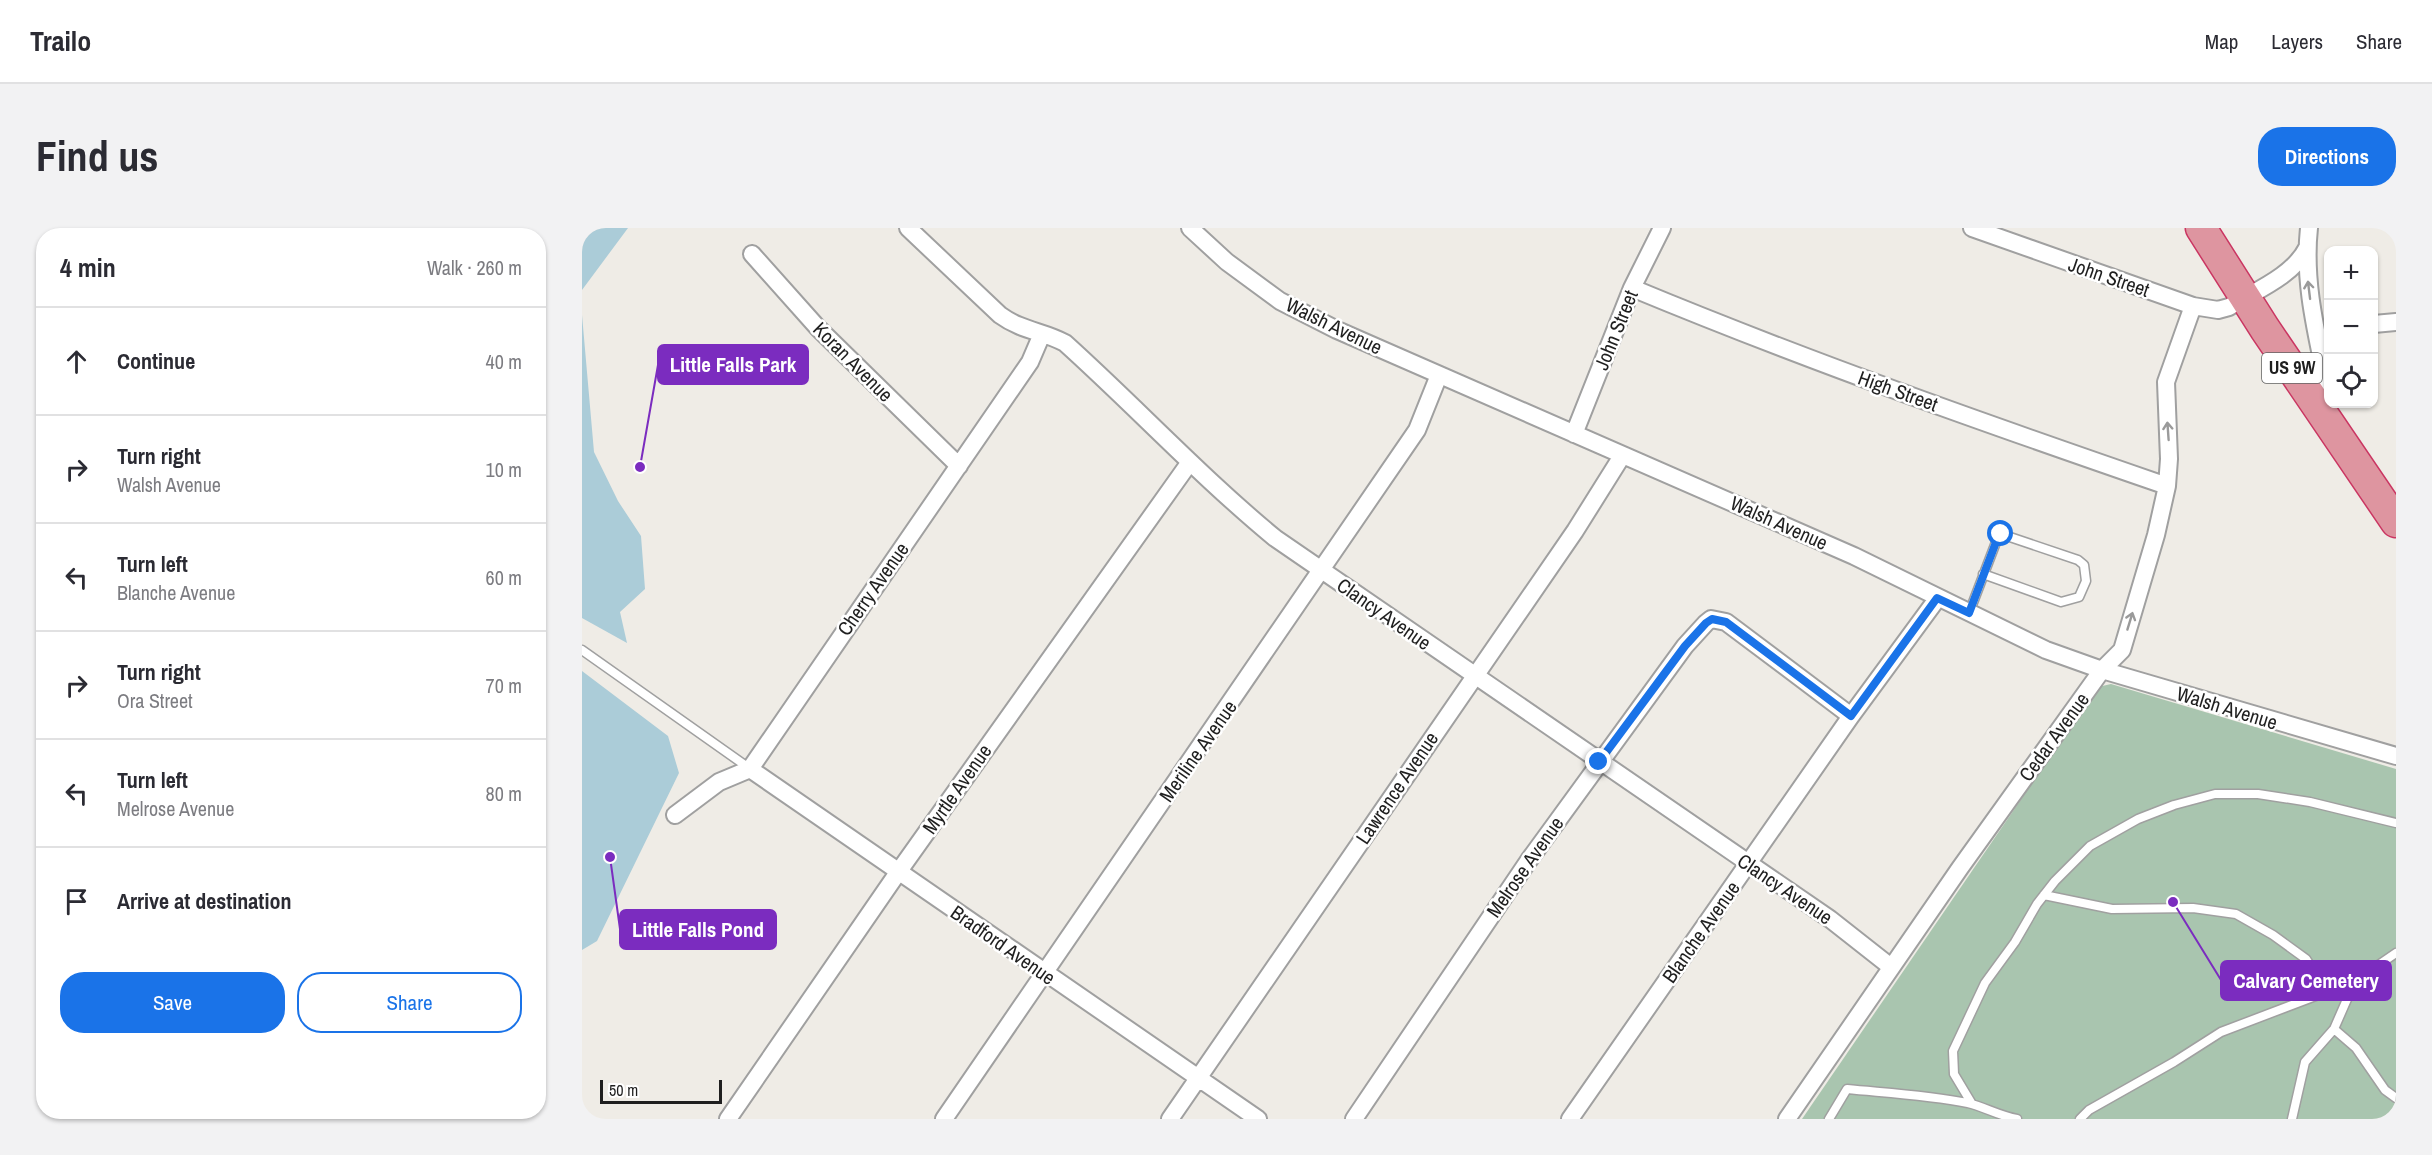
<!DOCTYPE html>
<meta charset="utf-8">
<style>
:root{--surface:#fff;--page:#f2f2f3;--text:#2b2b33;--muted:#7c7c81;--line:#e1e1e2;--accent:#1a73e8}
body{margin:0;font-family:"Archivo Narrow",sans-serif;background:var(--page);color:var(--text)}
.controls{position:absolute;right:18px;top:18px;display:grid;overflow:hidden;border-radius:12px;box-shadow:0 2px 4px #0004}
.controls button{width:54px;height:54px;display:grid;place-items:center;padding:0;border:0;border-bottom:2px solid var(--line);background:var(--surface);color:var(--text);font:30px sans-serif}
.scale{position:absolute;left:18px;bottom:15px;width:122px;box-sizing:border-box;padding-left:6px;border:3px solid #1f1f1f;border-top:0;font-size:16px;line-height:21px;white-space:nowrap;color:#1f1f1f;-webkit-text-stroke:4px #fff;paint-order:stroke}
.stop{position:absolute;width:18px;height:18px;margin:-14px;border:4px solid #1a73e8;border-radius:50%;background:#fff}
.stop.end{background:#1a73e8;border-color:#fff;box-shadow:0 2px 6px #0008}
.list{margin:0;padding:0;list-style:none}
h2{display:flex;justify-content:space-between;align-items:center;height:78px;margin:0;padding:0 24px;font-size:26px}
h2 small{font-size:20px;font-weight:400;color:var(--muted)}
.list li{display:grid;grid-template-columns:39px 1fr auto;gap:18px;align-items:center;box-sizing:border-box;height:108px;padding:0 24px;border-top:2px solid var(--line)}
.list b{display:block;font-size:22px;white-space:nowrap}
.list p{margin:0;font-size:20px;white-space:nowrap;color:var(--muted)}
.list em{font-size:20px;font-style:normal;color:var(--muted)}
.actions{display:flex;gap:12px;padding:18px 24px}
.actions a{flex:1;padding:14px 0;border:2px solid var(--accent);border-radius:24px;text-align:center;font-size:21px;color:var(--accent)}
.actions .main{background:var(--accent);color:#fff}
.icon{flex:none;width:33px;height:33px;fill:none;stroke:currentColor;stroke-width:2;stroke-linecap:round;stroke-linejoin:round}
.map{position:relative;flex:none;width:1814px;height:891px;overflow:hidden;border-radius:24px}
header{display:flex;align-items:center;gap:36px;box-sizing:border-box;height:84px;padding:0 30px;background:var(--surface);border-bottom:2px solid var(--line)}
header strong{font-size:28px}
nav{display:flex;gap:33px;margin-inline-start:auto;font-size:21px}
.intro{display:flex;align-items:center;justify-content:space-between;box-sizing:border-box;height:144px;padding:0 36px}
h1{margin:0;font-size:42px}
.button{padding:15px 27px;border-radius:24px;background:var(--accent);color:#fff;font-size:21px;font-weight:700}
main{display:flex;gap:36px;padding:0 36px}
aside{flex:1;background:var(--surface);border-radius:24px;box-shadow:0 2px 4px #0004}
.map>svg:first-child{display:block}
.cemetery{fill:#a9c5af}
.water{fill:#abccd8}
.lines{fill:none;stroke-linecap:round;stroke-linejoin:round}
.lane-casing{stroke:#a0a0a0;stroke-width:11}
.street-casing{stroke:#a0a0a0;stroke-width:20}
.highway-casing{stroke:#ca3662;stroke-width:33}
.lane{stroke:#fff;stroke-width:8}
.street{stroke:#fff;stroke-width:16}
.highway{stroke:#de95a0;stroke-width:30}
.oneway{stroke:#9a9a9a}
.route{stroke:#1a73e8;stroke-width:8}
.labels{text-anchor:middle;stroke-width:5;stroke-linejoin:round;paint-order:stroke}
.shield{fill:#fff;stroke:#626262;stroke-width:1.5}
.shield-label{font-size:18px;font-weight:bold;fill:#1f1f1f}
.street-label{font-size:20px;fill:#1f1f1f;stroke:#fff}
.leader{fill:none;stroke:#7b2cbf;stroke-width:2}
.callout-dot{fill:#7b2cbf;stroke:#fff;stroke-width:2}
.callout{fill:#7b2cbf;stroke:#7b2cbf;stroke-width:2}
.callout-label{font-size:21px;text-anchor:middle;font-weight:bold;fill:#fff}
</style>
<header>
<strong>Trailo</strong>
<nav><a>Map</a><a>Layers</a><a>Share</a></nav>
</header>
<div class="intro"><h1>Find us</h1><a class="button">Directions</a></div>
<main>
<aside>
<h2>4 min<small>Walk · 260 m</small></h2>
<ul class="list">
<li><svg class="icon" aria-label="ahead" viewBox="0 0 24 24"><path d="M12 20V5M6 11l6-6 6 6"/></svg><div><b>Continue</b></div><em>40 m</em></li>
<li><svg class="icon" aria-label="right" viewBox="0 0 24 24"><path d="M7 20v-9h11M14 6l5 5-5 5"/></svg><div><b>Turn right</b><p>Walsh Avenue</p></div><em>10 m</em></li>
<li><svg class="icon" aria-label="left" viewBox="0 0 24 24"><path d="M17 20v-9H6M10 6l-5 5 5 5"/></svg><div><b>Turn left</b><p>Blanche Avenue</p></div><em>60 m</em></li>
<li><svg class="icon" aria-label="right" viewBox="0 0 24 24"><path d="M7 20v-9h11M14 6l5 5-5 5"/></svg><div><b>Turn right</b><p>Ora Street</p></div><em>70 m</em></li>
<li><svg class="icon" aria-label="left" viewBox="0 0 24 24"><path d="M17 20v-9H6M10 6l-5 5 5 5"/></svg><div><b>Turn left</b><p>Melrose Avenue</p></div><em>80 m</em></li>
<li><svg class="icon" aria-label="arrive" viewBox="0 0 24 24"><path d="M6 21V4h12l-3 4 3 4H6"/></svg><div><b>Arrive at destination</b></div></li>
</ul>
<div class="actions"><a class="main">Save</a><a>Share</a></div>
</aside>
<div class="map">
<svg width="1814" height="891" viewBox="0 0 1814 891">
<rect width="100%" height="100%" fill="#efece6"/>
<path class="cemetery" d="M1529,456L1814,541V891H1220L1516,459Z"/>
<path class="water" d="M0,0H46L0,62Z
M0,87L12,224L36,273L59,308L63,361L38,384L45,415L0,390Z
M0,443L86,508L97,545L15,713L0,722Z"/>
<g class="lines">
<g class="lane-casing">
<path id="lane" d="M1387,385L1416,309L1419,306L1496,332L1502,337L1504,353L1497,369L1479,374L1401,346
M0,422L167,540
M1462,667L1530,681L1611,680L1654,686L1691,707L1724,731L1745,764
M1752,801L1774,820L1803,862L1814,870
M1390,876L1372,846L1371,823L1403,755L1433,714L1455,676L1473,653L1508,618L1556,591L1592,577L1633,566H1676L1728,574L1814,595
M1247,891L1265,861C1306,865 1346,867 1386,875C1402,879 1418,888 1435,891
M1498,891L1507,882L1592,834L1639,804L1773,753
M1710,891L1723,834L1752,801L1773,753L1814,725"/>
</g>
<g class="street-casing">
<path id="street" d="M326,0L418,87C440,103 461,103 483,115C554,179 619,249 693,310L1248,691L1309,739
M608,0L645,34L698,73L755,102L1272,328L1464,422L1520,442L1814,528
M1390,0L1611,78L1636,82L1647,79C1673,63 1711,48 1725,20
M1727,0C1721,55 1735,107 1746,161
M170,26L236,100L377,238
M1050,60C1226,133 1405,196 1585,258
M1792,96L1814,94
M992,206L1050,60L1080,0
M168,541L676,891
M93,587L137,554L168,541L448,134L460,106
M146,891L317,643L608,234
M362,891L835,202L857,147
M588,891L993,303L1040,228
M772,891L947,632L1103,418L1124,395L1129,391L1144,394L1269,488
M988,891L1269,488L1355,371
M1205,891L1378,640L1520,442L1540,422L1574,307L1585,258L1587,231L1584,154L1611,78"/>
</g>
<g class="highway-casing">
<path id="highway" d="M1619,0L1683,101L1814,294"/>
</g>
<use href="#lane" class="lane"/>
<use href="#street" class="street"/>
<use href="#highway" class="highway"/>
</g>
<defs><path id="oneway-shaft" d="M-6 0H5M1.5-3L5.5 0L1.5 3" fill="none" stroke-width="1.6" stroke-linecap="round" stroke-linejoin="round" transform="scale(1.5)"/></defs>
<g class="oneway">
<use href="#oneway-shaft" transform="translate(1727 62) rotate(-97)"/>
<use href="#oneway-shaft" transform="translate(1586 203) rotate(-94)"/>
<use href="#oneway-shaft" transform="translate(1548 393) rotate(-73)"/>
</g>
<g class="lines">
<path class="route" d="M1017,534L1103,418L1124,395L1130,391L1144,394L1269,488L1355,370L1387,385L1416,309L1419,306"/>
</g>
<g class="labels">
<rect class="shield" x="1680" y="125" width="60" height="30" rx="4.5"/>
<g class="shield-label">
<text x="1710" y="146">US 9W</text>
</g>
<g class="street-label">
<text transform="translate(1527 49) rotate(19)" y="7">John Street</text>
<text transform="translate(752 98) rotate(26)" y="7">Walsh Avenue</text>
<text transform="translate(1034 102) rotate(-68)" y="7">John Street</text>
<text transform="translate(271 134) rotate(45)" y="7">Koran Avenue</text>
<text transform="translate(1316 163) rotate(20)" y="7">High Street</text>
<text transform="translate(1197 295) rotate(24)" y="7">Walsh Avenue</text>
<text transform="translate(291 361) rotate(-55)" y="7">Cherry Avenue</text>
<text transform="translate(802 386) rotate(35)" y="7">Clancy Avenue</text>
<text transform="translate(1645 480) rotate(17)" y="7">Walsh Avenue</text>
<text transform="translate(1472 509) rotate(-54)" y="7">Cedar Avenue</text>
<text transform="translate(616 523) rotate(-55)" y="7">Meriline Avenue</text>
<text transform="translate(815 560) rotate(-56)" y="7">Lawrence Avenue</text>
<text transform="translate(375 561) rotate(-55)" y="7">Myrtle Avenue</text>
<text transform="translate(943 639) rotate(-55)" y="7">Melrose Avenue</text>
<text transform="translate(1203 661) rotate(34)" y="7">Clancy Avenue</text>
<text transform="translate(1119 704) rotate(-55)" y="7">Blanche Avenue</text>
<text transform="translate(421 717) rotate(35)" y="7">Bradford Avenue</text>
</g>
</g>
<path class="leader" d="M58 239L76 137M28 629L38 701M1591 674L1639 752"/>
<g class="callout-dot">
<circle cx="58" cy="239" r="6"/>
<circle cx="28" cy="629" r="6"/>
<circle cx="1591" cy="674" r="6"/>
</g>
<g class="callout">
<rect x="76" y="117" width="150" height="39" rx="6"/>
<rect x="38" y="682" width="156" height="39" rx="6"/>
<rect x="1639" y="733" width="170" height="39" rx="6"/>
</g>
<g class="callout-label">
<text x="151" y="144">Little Falls Park</text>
<text x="116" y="709">Little Falls Pond</text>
<text x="1724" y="760">Calvary Cemetery</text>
</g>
</svg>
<div class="controls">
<button>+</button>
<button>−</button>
<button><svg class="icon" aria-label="locate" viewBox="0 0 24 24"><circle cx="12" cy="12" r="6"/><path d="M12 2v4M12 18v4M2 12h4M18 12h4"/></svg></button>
</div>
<div class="scale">50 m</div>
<div class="stop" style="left:1419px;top:306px"></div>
<div class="stop end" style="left:1017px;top:534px"></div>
</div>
</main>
